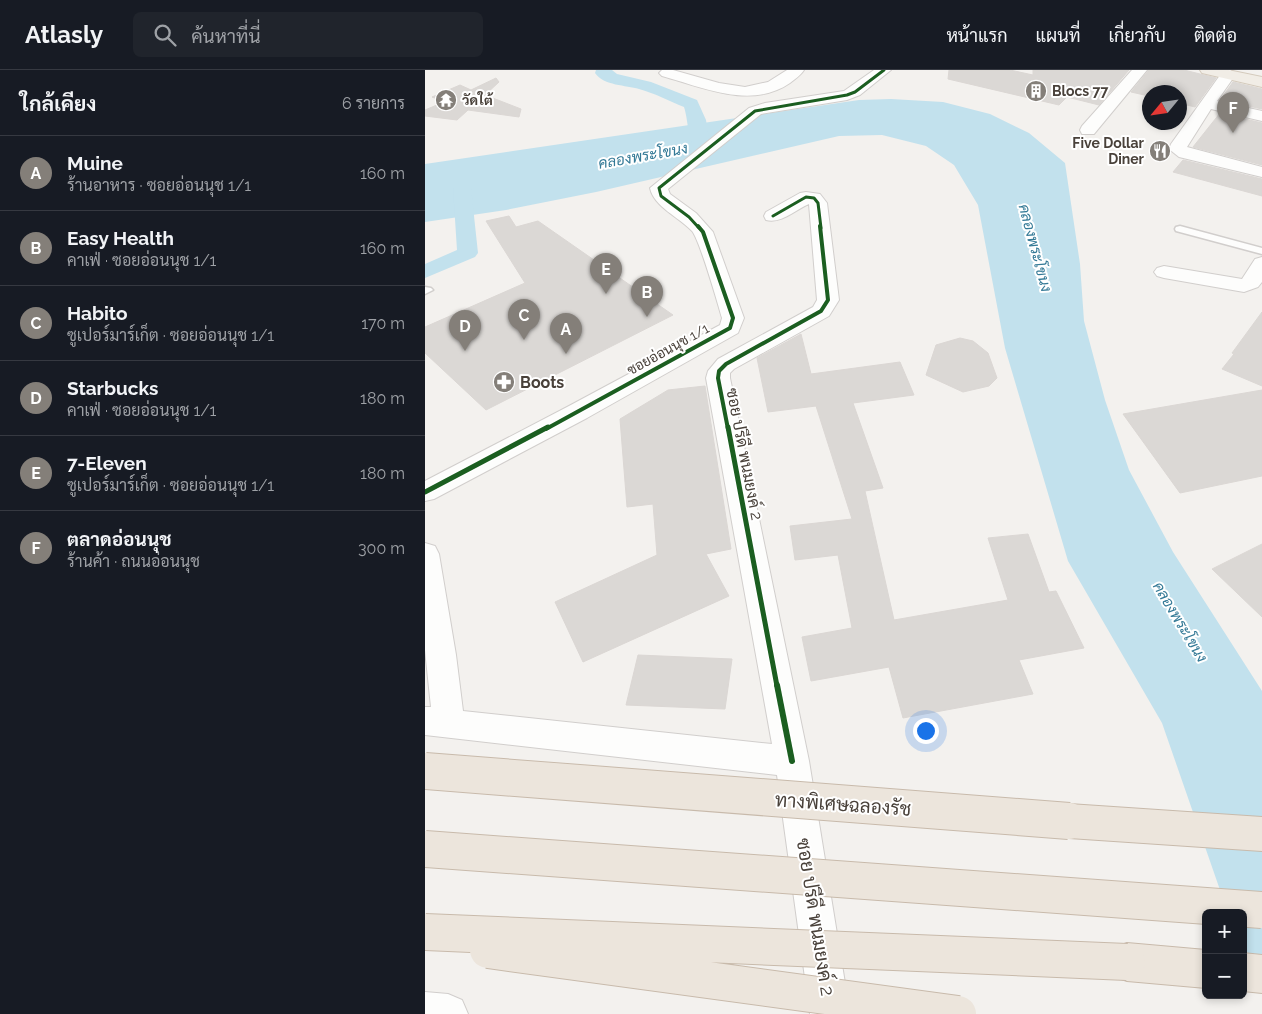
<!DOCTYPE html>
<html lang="th">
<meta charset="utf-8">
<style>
:root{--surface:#171b24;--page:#20242c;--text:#f1f3f6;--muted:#9ea1a6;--line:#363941;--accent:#847f79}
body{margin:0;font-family:Raleway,Sarabun,sans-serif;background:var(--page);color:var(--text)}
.controls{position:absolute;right:15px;bottom:15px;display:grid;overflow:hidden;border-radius:8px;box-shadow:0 2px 8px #0003}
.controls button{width:45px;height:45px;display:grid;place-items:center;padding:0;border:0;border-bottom:1px solid var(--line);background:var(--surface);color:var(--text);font:25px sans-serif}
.compass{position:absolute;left:717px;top:15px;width:45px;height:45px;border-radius:50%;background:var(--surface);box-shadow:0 2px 8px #0003;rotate:241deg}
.you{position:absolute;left:500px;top:660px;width:18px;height:18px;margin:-12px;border:4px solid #fff;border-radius:50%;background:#1a73e8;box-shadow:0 0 0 8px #1a73e833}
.badge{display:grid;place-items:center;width:32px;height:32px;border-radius:50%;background:var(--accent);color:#fff;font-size:16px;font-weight:700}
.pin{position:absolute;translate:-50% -41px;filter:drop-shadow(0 1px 2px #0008)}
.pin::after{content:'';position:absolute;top:26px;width:18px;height:15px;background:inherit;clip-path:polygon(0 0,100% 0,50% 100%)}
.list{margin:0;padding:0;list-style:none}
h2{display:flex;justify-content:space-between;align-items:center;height:65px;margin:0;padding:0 20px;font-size:21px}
h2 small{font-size:16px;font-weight:400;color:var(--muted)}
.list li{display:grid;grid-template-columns:32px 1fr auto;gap:15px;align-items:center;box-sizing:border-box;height:75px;padding:0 20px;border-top:1px solid var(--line)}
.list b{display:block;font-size:19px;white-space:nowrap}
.list p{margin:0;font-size:16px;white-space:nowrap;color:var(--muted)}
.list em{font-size:16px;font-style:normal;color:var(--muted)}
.icon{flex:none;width:28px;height:28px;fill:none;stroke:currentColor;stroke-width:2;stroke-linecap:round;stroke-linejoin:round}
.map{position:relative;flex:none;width:837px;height:944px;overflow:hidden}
header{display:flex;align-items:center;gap:30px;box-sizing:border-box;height:70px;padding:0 25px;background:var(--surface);border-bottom:1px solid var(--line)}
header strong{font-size:24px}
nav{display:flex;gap:28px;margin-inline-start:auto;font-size:18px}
.search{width:350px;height:45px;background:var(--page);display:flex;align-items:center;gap:12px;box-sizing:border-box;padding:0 18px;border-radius:8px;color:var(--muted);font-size:19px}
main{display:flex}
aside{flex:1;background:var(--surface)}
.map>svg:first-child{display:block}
.water{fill:#c2e1ed}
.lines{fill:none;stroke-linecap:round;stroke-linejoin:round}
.canal{fill:#c2e1ed;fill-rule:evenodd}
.building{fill:#dbd8d5;stroke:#dbd7d4}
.service-casing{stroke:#d1cecc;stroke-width:3}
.minor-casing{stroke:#d1cecc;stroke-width:2}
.primary-casing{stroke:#d4cabc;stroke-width:2}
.motorway-casing{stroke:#c8baab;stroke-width:2}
.service{fill:#fdfdfc;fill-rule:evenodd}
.minor{fill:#fdfdfc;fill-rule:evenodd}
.primary{fill:#f1ede6;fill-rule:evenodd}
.motorway{fill:#ece5dc;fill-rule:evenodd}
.motorway-bridge-casing{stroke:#c8baab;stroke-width:38;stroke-linecap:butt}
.motorway-bridge{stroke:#ece5dc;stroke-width:36}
.cycleway-far3-casing{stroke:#fff;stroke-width:5}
.cycleway-far2-casing{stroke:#fff;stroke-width:6}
.cycleway-far1-casing{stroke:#fff;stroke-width:8}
.cycleway-casing{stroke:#fff;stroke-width:9}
.cycleway-far3{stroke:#1b5e20;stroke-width:3}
.cycleway-far2{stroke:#1b5e20;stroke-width:4}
.cycleway-far1{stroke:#1b5e20;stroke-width:5}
.cycleway{stroke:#1b5e20;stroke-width:6}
.labels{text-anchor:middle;stroke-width:4;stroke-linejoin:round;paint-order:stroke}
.far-poi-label{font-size:14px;font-weight:bold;fill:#49413a;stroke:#fff;text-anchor:start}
.far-street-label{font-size:14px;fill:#49413a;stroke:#fff}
.far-water-label{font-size:15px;font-style:italic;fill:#337996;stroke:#fff}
.poi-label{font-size:16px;font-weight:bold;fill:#49413a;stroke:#fff;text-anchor:start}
.street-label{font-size:16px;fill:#49413a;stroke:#fff}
.near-street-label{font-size:19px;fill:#49413a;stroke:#fff}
</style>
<header>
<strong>Atlasly</strong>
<div class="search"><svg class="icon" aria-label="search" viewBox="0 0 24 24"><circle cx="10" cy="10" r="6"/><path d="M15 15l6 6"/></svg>ค้นหาที่นี่</div>
<nav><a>หน้าแรก</a><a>แผนที่</a><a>เกี่ยวกับ</a><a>ติดต่อ</a></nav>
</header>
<main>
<aside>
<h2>ใกล้เคียง<small>6 รายการ</small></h2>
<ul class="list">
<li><span class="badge">A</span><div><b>Muine</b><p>ร้านอาหาร · ซอยอ่อนนุช 1/1</p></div><em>160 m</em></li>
<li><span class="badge">B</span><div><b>Easy Health</b><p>คาเฟ่ · ซอยอ่อนนุช 1/1</p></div><em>160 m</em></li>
<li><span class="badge">C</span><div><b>Habito</b><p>ซูเปอร์มาร์เก็ต · ซอยอ่อนนุช 1/1</p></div><em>170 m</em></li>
<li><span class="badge">D</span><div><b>Starbucks</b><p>คาเฟ่ · ซอยอ่อนนุช 1/1</p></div><em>180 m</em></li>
<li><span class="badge">E</span><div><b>7-Eleven</b><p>ซูเปอร์มาร์เก็ต · ซอยอ่อนนุช 1/1</p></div><em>180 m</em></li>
<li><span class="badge">F</span><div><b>ตลาดอ่อนนุช</b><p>ร้านค้า · ถนนอ่อนนุช</p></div><em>300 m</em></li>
</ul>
</aside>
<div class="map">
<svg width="837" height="944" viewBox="0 0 837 944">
<rect width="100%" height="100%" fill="#f3f1ee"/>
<path class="water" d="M466,29L518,32L565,44L604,63L640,93L655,194L659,251L680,330L704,400L748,482L837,621V906L818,875V843H803L737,653L643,491L580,278L553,135L529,95L501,76L457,65L414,66L171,122L81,140L0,152V94L434,30Z"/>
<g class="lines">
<path class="canal" d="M171,0H187L192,4L226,12L272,30L281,50L285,75L282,79L276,80L270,79C263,70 263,49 259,37C244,31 229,23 214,19C201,15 179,16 170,3Z
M37,112L44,114L46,118L53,183L50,187L0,208V194L32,180L28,118L30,114Z"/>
</g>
<path class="building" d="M524,0H585L608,5V0H704L674,35L642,27L634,35L523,9Z
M724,0H759L791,8L770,37L754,33V22H724V26L706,22Z
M71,8L74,12L60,25L96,39L94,47L43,40L32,50L0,46V40L19,32L7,27L35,15L46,20Z
M808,12L837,19V39L795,30Z
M795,43L837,53V95L768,77Z
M758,90L837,109V126L748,102Z
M84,146L91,157L113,151L248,245L61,340L0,283V257L100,213L61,151Z
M837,242V316L797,299L809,284L807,283Z
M376,264L386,304L475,292L489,325L428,333L458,418L440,421L469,550L583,530L563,468L603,464L624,522L631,521L659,578L594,590L608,624L478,648L464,597L386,611L377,567L427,558L413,485L370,490L365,456L427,449L391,336L343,342L332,288Z
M535,268L548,271L563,283L572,308L564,316L538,322L501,305L511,275Z
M280,316L306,479L281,484L304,526L158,592L130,532L232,485L228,434L202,437L195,349L243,320Z
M837,320V406L755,423L698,344Z
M837,474V547L787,499Z
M213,585L307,589L300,639L201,635Z"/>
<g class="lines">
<g class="service-casing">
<path id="service" d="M755,156L837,178V184L751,161L750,159L751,157Z
M0,217L6,218L8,220L0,224Z"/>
</g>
<g class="minor-casing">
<path id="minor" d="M237,0H248L294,13L320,17L343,12L362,0H379C376,5 370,9 365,13C326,40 277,17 237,6L234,3Z
M449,0H466L435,25L422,30L336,44L243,119L245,124L271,143L288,162L319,248L313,263L162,348L9,429L0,431V411L144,336L295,255L297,248C292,231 275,171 267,161C254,147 229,137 225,118L324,38L340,33L419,21Z
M707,0H722L669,64H657L655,60L657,56Z
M805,0L811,4L792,31L837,41V51L786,39L762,77L837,97V107L754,87L744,79L746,74L798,1Z
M381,122L395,124L402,133L414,230L404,246L309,299L305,303V308L384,691L425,944H385L352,705L0,665V637H6L0,580V473L10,476L14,484L31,585L38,641L347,674L281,308L283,301L293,289L388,237L392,230L384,134C371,139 357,154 341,150L339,146L341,142L375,123Z
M837,187V212L833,217L819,222L739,208L732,206L729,202L732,198L739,196L817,209L830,189Z
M0,922L23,924L37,930L43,944H0Z"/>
</g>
<g class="primary-casing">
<path id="primary" d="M775,0H803L837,7V17L777,3Z"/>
</g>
<g class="motorway-casing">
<path id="motorway" d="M644,734L837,747V781L644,768L632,763L627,751L632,739Z
M702,873L781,880V918L702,911L688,906L683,892L688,878Z
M818,883L837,885V923L818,921Z"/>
</g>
<use href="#service" class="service"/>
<use href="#minor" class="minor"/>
<use href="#primary" class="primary"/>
<use href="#motorway" class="motorway"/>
<g class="motorway-bridge-casing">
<path id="motorway-bridge" d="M0,701L644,751
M0,779L837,840
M0,862L702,892
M63,880L533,944"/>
</g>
<use href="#motorway-bridge" class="motorway-bridge"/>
<g class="cycleway-far3-casing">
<path id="cycleway-far3" d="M348,146L381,127L389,128L393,133L396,158
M274,158L264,147L236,126L234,118L330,41L422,25L430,22L459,0"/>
</g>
<g class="cycleway-far2-casing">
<path id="cycleway-far2" d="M121,359L305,258L308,248L278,162L273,156
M303,359L293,308L294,301L301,294L396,241L403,230L395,156"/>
</g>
<g class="cycleway-far1-casing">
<path id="cycleway-far1" d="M303,357L352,616
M0,422L123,357"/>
</g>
<g class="cycleway-casing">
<path id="cycleway" d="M352,615L367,691"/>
</g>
<use href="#cycleway-far3" class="cycleway-far3"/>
<use href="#cycleway-far2" class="cycleway-far2"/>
<use href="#cycleway-far1" class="cycleway-far1"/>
<use href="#cycleway" class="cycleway"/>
</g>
<defs>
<g id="building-disc" transform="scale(1.125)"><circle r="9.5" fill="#847f79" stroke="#fff"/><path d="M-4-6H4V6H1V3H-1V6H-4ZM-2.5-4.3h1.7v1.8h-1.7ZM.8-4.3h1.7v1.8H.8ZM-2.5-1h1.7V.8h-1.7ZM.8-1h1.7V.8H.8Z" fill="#fff"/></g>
<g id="temple-disc" transform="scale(1.125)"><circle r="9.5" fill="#847f79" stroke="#fff"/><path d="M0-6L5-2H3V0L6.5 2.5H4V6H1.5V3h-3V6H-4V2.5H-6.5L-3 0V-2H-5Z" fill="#fff"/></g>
<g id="restaurant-disc" transform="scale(1.125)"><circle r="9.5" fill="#847f79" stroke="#fff"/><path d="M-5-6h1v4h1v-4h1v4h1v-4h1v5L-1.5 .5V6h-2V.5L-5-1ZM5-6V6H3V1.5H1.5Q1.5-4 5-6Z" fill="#fff"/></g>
<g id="pharmacy-disc" transform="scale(1.125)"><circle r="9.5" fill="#847f79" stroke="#fff"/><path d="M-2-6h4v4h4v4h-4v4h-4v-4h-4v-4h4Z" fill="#fff"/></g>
</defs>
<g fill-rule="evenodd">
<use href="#building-disc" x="611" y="21"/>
<use href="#temple-disc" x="21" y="30"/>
<use href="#restaurant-disc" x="735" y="81"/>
<use href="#pharmacy-disc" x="79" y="312"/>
</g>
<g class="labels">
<g class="far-poi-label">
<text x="627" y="26">Blocs 77</text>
<text x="37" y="35">วัดใต้</text>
<text x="719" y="78" text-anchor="end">Five Dollar<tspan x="719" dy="16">Diner</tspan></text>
</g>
<g class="far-street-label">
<text transform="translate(243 279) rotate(-29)" y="5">ซอยอ่อนนุช 1/1</text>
</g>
<g class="far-water-label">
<text transform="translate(218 86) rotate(-10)" y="5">คลองพระโขนง</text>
<text transform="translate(610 178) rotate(75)" y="5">คลองพระโขนง</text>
<text transform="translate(755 552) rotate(59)" y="5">คลองพระโขนง</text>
</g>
<g class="poi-label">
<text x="95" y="318">Boots</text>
</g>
<g class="street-label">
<text transform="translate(320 384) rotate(79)" y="6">ซอย ปรีดี พนมยงค์ 2</text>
</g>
<g class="near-street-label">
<text transform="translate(418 734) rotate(4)" y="7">ทางพิเศษฉลองรัช</text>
<text transform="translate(391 847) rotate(81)" y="7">ซอย ปรีดี พนมยงค์ 2</text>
</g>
</g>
</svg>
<div class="controls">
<button>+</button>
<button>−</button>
</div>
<svg class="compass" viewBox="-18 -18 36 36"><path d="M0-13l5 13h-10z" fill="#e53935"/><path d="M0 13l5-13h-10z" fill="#9ea1a6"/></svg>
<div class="you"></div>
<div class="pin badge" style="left:141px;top:284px">A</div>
<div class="pin badge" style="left:222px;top:247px">B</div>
<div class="pin badge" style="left:99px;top:270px">C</div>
<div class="pin badge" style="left:40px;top:281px">D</div>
<div class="pin badge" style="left:181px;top:224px">E</div>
<div class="pin badge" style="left:808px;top:63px">F</div>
</div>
</main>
